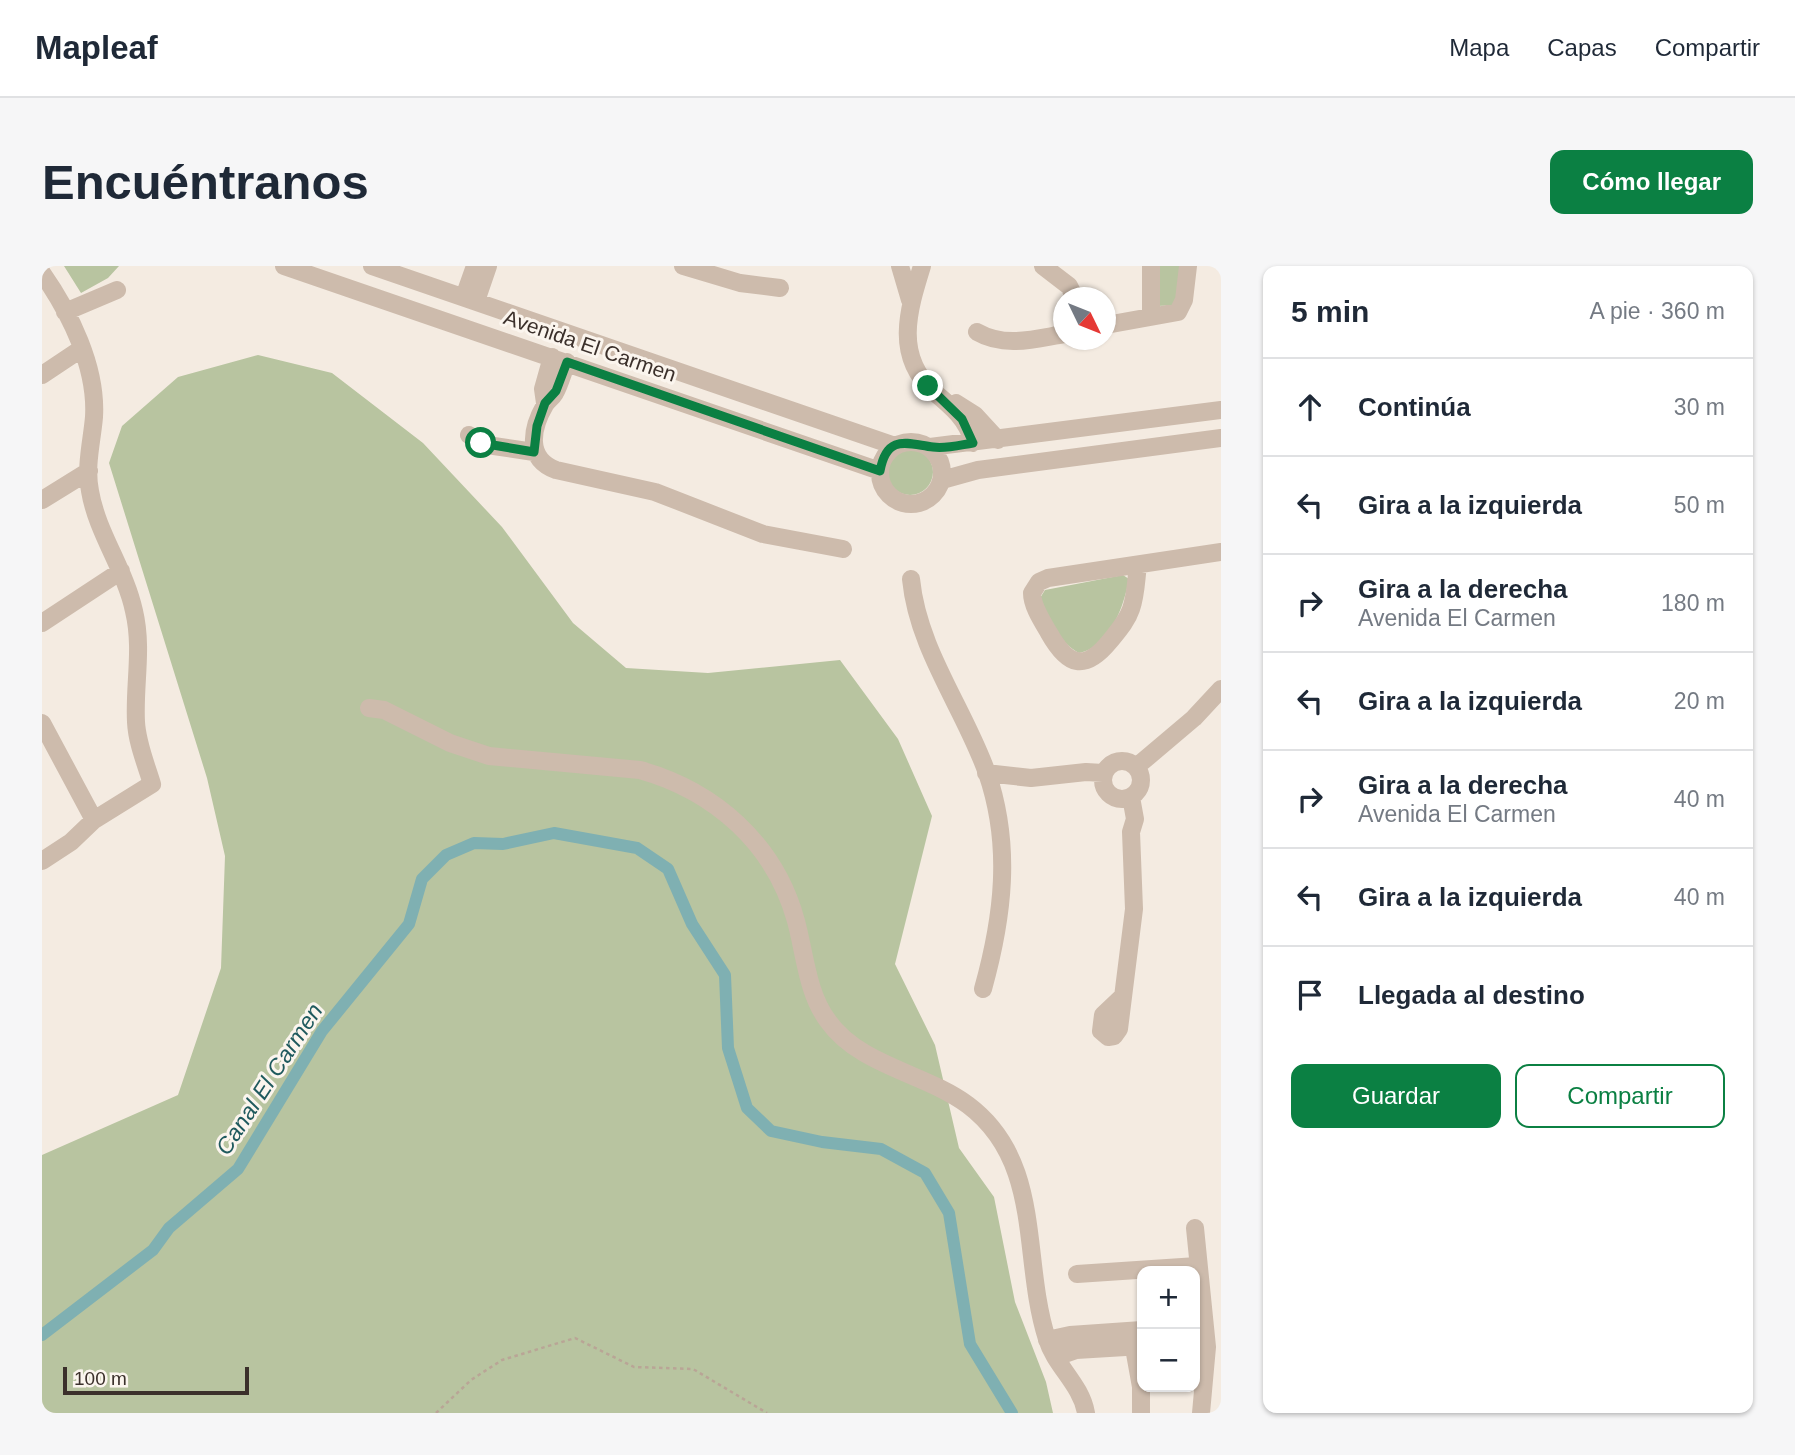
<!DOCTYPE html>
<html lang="es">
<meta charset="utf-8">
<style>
:root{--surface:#fff;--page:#f6f6f7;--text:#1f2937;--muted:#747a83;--line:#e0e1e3;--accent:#0b8043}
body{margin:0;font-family:Helvetica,sans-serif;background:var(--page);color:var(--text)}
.controls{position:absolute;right:21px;bottom:21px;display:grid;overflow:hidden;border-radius:14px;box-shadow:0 2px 5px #0004}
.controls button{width:63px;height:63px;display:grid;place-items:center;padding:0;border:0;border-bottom:2px solid var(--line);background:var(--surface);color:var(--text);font:35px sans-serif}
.compass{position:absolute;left:1011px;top:21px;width:63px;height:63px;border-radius:50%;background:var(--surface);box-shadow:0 2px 5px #0004;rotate:133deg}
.scale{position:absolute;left:21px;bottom:18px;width:186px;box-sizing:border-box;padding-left:7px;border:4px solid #3b302b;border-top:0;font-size:19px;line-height:24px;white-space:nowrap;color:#3b302b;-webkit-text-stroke:5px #fbf5ee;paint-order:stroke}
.stop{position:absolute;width:21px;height:21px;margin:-16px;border:5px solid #0b8043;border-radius:50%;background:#fff}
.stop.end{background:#0b8043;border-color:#fff;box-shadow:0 2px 7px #0008}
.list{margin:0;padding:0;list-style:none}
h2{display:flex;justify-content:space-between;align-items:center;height:91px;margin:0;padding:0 28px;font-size:30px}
h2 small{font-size:23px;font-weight:400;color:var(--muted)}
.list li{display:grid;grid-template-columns:46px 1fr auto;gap:21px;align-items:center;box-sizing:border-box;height:98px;padding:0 28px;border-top:2px solid var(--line)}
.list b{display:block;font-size:26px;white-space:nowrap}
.list p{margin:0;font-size:23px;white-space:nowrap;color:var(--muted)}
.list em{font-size:23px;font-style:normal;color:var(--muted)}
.actions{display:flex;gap:14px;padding:21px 28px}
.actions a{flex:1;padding:16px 0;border:2px solid var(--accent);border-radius:14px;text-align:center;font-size:24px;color:var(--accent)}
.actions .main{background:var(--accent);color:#fff}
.icon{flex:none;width:38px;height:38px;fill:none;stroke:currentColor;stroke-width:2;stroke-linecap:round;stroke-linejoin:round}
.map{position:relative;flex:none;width:1179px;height:1147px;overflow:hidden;border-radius:14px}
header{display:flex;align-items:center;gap:42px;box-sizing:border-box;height:98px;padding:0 35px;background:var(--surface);border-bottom:2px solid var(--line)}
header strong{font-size:33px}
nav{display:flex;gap:38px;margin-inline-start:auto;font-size:24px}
.intro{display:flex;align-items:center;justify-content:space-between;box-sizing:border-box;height:168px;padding:0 42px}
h1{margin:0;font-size:49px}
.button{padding:18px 32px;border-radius:14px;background:var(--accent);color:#fff;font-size:24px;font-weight:700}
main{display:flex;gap:42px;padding:0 42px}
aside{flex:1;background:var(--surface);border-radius:14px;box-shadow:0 2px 5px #0004}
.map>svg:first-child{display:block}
.green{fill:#b8c4a0}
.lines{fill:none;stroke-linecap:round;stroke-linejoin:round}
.canal{stroke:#7fb0b2;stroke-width:12}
.path{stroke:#b9a596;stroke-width:2.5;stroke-dasharray:3.5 3.5;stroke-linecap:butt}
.minor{stroke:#cdbbac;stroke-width:18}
.route{stroke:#0b8043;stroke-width:9}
.labels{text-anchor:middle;stroke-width:6;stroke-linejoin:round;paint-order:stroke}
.street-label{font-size:21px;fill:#3b302b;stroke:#fbf5ee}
.water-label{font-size:23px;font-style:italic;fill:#1f5a5e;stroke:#fbf5ee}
</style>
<header>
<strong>Mapleaf</strong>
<nav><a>Mapa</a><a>Capas</a><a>Compartir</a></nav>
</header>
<div class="intro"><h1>Encuéntranos</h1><a class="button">Cómo llegar</a></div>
<main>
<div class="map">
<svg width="1179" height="1147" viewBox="0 0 1179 1147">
<rect width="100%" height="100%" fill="#f4ebe1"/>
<path class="green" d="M22,0H77L66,12L39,27Z
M1118,0H1141L1137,39L1115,40Z
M216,89L290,107L381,177L460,261L531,357L584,402L666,407L798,394L856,473L890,550L853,698L893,779L917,882L952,931L973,1036L1004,1116L1011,1147H0V889L136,829L179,702L183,590L165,512L67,197L80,160L136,111Z
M845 206a23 23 0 1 1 46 0a23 23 0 1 1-46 0Z
M1081,309L1087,313C1082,340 1068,381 1037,387C1019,378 1004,352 998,332L1003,324Z"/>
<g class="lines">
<path class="canal" d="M0,1069L111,984L127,962L196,903L280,765L367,658L380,613L404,589L432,577L461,578L512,567L595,582L626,603L650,658L683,709L686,782L705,842L729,865L780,876L839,883L883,907L907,947L928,1078L970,1147"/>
<path class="path" d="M394,1147L429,1114L460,1094L533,1072L592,1101L651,1103L725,1147"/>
<path class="minor" d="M242,0L838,205
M330,0L853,180
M641,0L698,17L738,22
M858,0L868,34
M880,0C866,45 852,90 892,126C909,140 926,154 931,177
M1001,0L1027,20L1033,32
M0,7C28,47 55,101 52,151C50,175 43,200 48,225C55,267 83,303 92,345C101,383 92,418 94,456C95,477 104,498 110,518L52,554L29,576L0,595
M422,31L433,0
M434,35L446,0
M23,46L75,24
M1109,50V0
M1064,59L1136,46L1142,34L1146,0
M935,66C963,82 992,73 1022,68
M525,96C521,106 518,118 513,127C510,132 505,135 503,139C489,163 484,193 514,204L613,226L721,268L801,283
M0,109L39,83
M503,137L501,123L510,91
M914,137L933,149L956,174
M427,169L445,179L492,186
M838 207a31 31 0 1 1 62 0a31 31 0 1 1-62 0Z
M888,181L1179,144
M900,214L936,204L1179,172
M0,234L47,205
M1096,299C1094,314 1094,329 1089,343C1085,355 1076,365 1068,375C1042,407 1025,399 1007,367C1000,355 990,340 990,327L997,316L1006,312L1179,286
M869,313C876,384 922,442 945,507C970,580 961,651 941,723
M0,357L79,305
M327,442L342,444L408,477L447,490L598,504C673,525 733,578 754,655C763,688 765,727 786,755C818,800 883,807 926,839C1002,896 979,992 1005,1073C1013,1100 1039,1118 1044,1147
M0,457L52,554
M1061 514a19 19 0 1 1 38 0a19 19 0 1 1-38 0Z
M1094,501L1152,452L1179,423
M944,507L989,512L1044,506L1061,507
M1080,731L1061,749L1059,765L1066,771L1072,770L1077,763L1092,643L1089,566L1093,553L1089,531
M1153,962L1165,1081L1159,1147
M1035,1008L1155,1000
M1090,1071L1099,1121V1147
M1005,1074L1028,1069L1100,1064
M1014,1091L1034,1084L1100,1080"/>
</g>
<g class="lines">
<path class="route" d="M439,177L492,186L495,160L503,137L514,125L525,96L838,205C845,167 866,178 891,181C904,183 918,179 931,177L920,153L886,120"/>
</g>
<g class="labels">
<g class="street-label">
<text transform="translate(548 80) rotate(19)" y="7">Avenida El Carmen</text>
</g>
<g class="water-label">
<text transform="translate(227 813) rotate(-57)" y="8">Canal El Carmen</text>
</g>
</g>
</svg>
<div class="controls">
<button>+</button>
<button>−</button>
</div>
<svg class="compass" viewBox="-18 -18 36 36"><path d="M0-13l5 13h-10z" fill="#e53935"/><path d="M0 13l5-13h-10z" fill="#747a83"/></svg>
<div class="scale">100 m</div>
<div class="stop" style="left:439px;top:177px"></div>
<div class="stop end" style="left:886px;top:120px"></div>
</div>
<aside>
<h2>5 min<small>A pie · 360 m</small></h2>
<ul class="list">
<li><svg class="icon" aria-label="ahead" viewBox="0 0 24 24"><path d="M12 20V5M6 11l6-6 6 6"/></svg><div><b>Continúa</b></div><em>30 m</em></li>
<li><svg class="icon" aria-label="left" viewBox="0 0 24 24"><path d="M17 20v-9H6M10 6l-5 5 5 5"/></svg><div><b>Gira a la izquierda</b></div><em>50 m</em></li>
<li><svg class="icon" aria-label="right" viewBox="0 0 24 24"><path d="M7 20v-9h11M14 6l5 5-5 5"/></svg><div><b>Gira a la derecha</b><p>Avenida El Carmen</p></div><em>180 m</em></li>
<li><svg class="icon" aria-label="left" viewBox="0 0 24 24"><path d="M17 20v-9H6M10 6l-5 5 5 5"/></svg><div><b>Gira a la izquierda</b></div><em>20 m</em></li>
<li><svg class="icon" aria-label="right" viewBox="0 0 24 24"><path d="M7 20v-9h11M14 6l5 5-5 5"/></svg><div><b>Gira a la derecha</b><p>Avenida El Carmen</p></div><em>40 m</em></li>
<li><svg class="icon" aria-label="left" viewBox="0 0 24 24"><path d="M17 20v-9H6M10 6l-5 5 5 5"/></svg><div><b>Gira a la izquierda</b></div><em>40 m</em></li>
<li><svg class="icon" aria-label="arrive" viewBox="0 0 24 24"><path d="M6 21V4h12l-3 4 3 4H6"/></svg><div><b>Llegada al destino</b></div></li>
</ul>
<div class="actions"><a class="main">Guardar</a><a>Compartir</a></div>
</aside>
</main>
